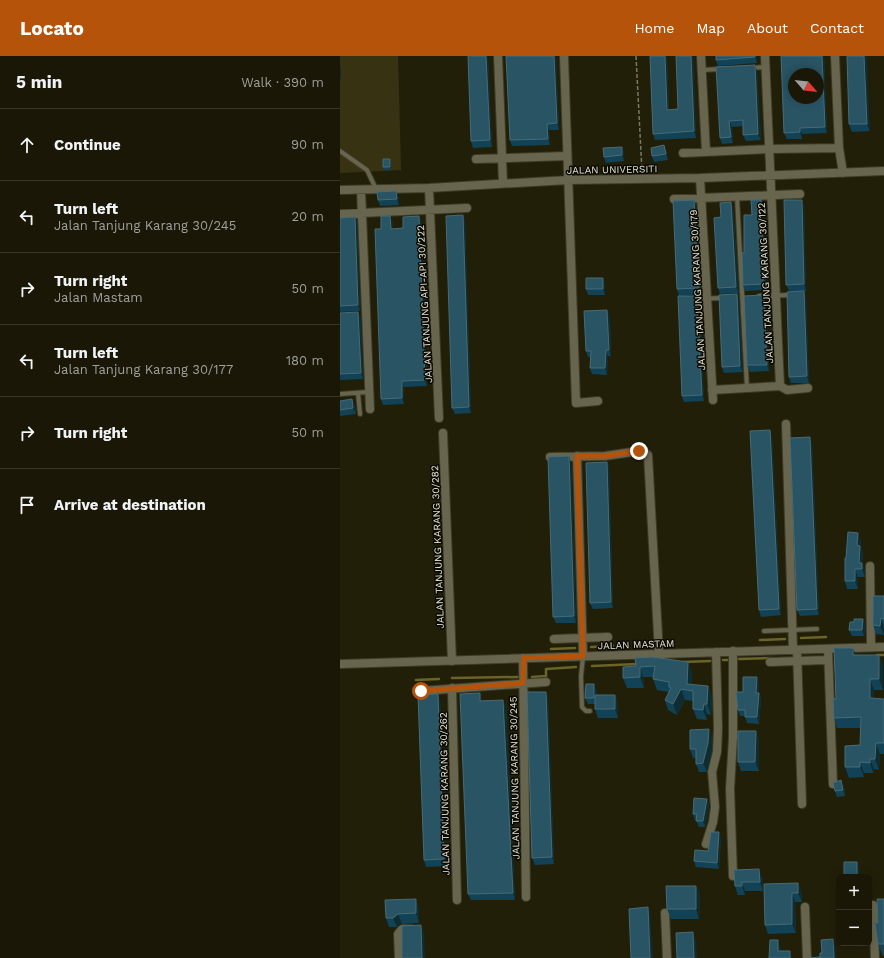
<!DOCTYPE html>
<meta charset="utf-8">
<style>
:root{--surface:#1a1707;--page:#232011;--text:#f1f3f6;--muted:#9f9f9b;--line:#383628;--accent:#b45309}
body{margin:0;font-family:"Work Sans",sans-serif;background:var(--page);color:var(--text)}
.controls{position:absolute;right:12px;bottom:12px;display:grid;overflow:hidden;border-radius:6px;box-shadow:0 2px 10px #0003}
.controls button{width:36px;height:36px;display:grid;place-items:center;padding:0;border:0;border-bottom:1px solid var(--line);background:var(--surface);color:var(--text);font:20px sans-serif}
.compass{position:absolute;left:448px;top:12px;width:36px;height:36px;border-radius:50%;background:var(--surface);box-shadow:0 2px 10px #0003;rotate:118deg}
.stop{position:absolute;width:12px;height:12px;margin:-9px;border:3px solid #b45309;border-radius:50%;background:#fff}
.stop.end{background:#b45309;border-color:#fff;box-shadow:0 1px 4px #0008}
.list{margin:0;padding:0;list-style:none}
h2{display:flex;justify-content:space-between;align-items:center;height:52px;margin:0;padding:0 16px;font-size:17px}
h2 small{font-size:13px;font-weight:400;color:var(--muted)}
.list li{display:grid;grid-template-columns:26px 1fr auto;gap:12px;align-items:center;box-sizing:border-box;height:72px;padding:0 16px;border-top:1px solid var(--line)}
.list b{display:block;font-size:15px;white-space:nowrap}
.list p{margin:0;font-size:13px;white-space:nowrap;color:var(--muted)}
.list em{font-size:13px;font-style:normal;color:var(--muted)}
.icon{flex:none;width:22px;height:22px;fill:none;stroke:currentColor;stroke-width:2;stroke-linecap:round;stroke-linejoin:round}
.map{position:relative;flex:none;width:544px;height:902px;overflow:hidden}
header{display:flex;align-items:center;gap:24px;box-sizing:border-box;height:56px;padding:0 20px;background:var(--accent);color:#fff}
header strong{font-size:19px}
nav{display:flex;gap:22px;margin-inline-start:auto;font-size:14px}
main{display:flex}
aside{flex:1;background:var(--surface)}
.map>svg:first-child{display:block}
.green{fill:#373312}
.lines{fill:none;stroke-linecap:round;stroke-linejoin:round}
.stream{stroke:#6a6429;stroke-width:2.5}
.service-casing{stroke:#3e3b26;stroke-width:6}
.minor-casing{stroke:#3e3b26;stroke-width:10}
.path{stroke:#7a7866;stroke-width:1.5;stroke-dasharray:4 2;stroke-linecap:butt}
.service{stroke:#68654e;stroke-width:4}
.minor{stroke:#68654e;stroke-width:8}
.wall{fill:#124256}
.shaded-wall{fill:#0f2d31}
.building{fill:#295464;stroke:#476b76;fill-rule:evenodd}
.route{stroke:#b45309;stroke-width:5}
.labels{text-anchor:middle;stroke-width:3;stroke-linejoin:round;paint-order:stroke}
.street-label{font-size:10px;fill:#e7e6d8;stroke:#0a0902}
</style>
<header>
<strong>Locato</strong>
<nav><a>Home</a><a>Map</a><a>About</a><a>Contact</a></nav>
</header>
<main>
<aside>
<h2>5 min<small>Walk · 390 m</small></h2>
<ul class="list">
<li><svg class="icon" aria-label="ahead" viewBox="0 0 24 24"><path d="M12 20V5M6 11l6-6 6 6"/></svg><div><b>Continue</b></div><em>90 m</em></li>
<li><svg class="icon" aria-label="left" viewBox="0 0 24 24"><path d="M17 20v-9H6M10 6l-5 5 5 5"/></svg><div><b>Turn left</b><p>Jalan Tanjung Karang 30/245</p></div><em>20 m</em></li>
<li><svg class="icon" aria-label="right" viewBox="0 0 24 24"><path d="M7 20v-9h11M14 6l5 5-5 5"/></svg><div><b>Turn right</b><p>Jalan Mastam</p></div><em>50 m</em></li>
<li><svg class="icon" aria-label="left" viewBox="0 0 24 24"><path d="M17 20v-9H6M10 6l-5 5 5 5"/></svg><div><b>Turn left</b><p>Jalan Tanjung Karang 30/177</p></div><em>180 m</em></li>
<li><svg class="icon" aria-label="right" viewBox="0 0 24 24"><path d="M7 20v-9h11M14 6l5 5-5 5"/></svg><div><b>Turn right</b></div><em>50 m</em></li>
<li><svg class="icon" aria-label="arrive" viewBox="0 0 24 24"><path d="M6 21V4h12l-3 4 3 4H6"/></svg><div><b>Arrive at destination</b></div></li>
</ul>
</aside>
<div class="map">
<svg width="544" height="902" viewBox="0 0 544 902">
<rect width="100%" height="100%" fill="#221f09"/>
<path class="green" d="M0,0H58L61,114L0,117Z"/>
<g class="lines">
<path class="stream" d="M461,582L486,581
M420,584L445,583
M251,591L273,590
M211,593L235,592
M537,599H544
M399,603L432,602
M383,604H387
M343,606L370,605
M252,610L298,608
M192,621L206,620V613L236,611
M112,622L178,621
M76,624L99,623"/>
<g class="service-casing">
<path id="service" d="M412,12L425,11
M362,14L381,13
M0,95L27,114L36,133
M397,141L407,332
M419,240L450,239
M353,243L382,242
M18,337L20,358
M0,338L28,336
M424,575L477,573
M243,601L241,620L242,651L246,655H250"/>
</g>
<g class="minor-casing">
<path id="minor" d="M158,0L163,127
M224,0L236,347L258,345
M361,0L366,96
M425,0L440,330L447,334L468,332
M495,0L499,92L503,117
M343,97L430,93L499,92
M136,103L227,100
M360,122L373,344
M89,132L99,362
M0,134L89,132L228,124L360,122L544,115
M21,134L30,353
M334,143L460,138
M0,158L127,152
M372,334L440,330
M446,368L453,594
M103,377L112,605
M237,400L243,600
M210,401L265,400L299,395H303L308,399L319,597
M530,510L531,591
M214,583L268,581
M488,593L493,728
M457,594L462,748
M393,595V681L390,733L393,820
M183,602L186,841
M430,606L485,604
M0,608L544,591
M112,632L117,844
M81,635L206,626
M366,788L373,766L375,751L372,716L377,696L378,672L376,596
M533,849L535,902
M465,851L467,902
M325,857L327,902
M59,902L58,878L62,873H71"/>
</g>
<path class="path" d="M296,0L302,116"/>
<use href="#service" class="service"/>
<use href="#minor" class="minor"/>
</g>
<path class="wall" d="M128,0H148L152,91L133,92L131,85Z
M166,0H216L219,74H209L210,89L172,90L170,84Z
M310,0H327L329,54L338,53L336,0H353L356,82L315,84L313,78Z
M376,0H417V7L378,10L376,4Z
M441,0H484L487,77L462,78V83H447L444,77Z
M507,0L530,75L512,76L509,68Z
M417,15L421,84L406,85L403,79V70L392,71L393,87L382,88L380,82Z
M324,89L326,95L328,104L314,106L312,100Z
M284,97V105L266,107L264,101Z
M51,106V114H44L43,111Z
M56,135L59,142V149L40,150L38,144Z
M354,144L356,150L361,238L339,240L337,233Z
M421,144L424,150L426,234L405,235L403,229L404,197L412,159Z
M391,146L393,152L399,237L380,238L378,232L381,161Z
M464,150L466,235H449L446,228Z
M123,159L125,166L131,357L115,358L112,352Z
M15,161L17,167L20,255L0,256V162Z
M53,166V173L63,172L82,167L87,330L64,331V348L43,349L41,343V173Z
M265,228V239H248L246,233Z
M464,235L466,242L469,327H451L449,321Z
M397,238L399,244L403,316L384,317L382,311Z
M424,239L426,245L429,315L410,316L407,309Z
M359,246L364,345L344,346L342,340Z
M0,257L21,262L23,323L0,324Z
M270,261L271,300H268L267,319L252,318L250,312L251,301H248L246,295Z
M12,343L15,350L16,358L0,360V345Z
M430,374L432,380L441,559L421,561L419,554Z
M472,387L479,559L460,560L457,554Z
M267,406L269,412L273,552L253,553L250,547Z
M231,407L236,567H216L213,561Z
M521,485V491L523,497L522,508L525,515V521H518V533H507L505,525L506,502Z
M544,540V579L536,578L533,569Z
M523,563L525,569L524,580H512L509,574Z
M516,599L543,610V634H534L533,642L544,643V698H540L539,714L534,713L533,717H524V721L509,722L505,711L520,689V672H497L494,662L496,643Z
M295,602L352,617L351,629L368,630L372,641L371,659L367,658V664L357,663L353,653V645L345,644L337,659L328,654L325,644L329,636L317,634L313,623V621H303L304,632H287L283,622L296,610Z
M419,627V637L421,643L419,668L407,667L405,660H400L398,654L403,636Z
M257,635V639H275L278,648V662H258L255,653V648H248L245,642Z
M206,636L208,642L214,808L195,809L192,802Z
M142,643V645L166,650L175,844H131L128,838Z
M100,644L106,810L86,811L84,804Z
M372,682V695L367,716H359L356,708V702H353L350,693Z
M419,684V715H401L398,706Z
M504,731L505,740L497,741L495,735Z
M367,743L369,749L365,771H359L356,764H355L353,758Z
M381,782L379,813L356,811L354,805L368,795Z
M519,812V821H505L504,820Z
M394,814L423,823V835H405V839H398L395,830Z
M458,827L461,836L462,846H455L456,877L428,878L425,869Z
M356,830L360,839L359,863H331L327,853Z
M544,843V900H543L538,888V867Z
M79,852V867L62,868L57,871H49L46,862Z"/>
<path class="shaded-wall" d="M146,0H148L152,91L150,84Z
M214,0H216L219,74L217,67Z
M325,0H327L329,60L327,54Z
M351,0H353L356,82L354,75Z
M415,0H417V7L415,1Z
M482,0H484L487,77L485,71Z
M524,0H527L530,75L527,68Z
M415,9L417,15L421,84L418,78Z
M0,10L1,12V24L0,22Z
M389,65L392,71L393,87L391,81Z
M207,68L209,74L210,89L208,83Z
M460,72L462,78V83L460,76Z
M324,89L326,95L328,104L326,98Z
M282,91L284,97V105L282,99Z
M50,103L51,106V114L50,111Z
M56,135L59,142V149L57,143Z
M354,144L356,150L361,238L359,232Z
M421,144L424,150L426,234L424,228Z
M462,144L464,150L466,235L464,228Z
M391,146L393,152L399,237L396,231Z
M123,159L125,166L131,357L129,351Z
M50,160L53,166V179L51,173Z
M79,160L82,167L87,330L85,324Z
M15,161L17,167L20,255L18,249Z
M263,222L265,228V239L263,233Z
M464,235L466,242L469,327L467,320Z
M397,238L399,244L403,316L400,310Z
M424,239L426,245L429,315L427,309Z
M357,240L359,246L364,345L362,339Z
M267,254L270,261L271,300L269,294Z
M18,256L21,262L23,323L21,317Z
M266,294L268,300L267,319L265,312Z
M62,325L64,331V348L62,342Z
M12,343L15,350L16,358L13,352Z
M430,374L432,380L441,559L439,553Z
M470,381L472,387L479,559L477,553Z
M229,400L231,407L236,567L234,560Z
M267,406L269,412L273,552L271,546Z
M518,477L521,485V491L523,497L522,508L525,515V521L519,507L517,489Z
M515,513L518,521V533L515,525Z
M541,562L544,571V579L540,570Z
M523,563L525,569L524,580L522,574Z
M513,592L517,602L513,599Z
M539,599L543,610V634L539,623Z
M348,606L352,617L351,635L347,628Z
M300,611L303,621L304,632L300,621Z
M417,621L419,627V637L421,643L419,668L417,661L416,637Z
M530,623L534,634L533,653L530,642Z
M254,628L257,635L256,648L254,642Z
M368,630L372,641L371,659L367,648Z
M341,633L345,644L337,659L333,648Z
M206,636L208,642L214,808L212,801Z
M140,637L142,643V651L140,645Z
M98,638L100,644L106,810L104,803Z
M275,639L278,648V662L275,653Z
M163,644L166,650L175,844L173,837Z
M364,648L367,658V664L363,654Z
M369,673L372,682V695L367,716L363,707Z
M416,675L419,684V715L415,706Z
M536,687L540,698L539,714L535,703Z
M530,703L534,713L533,717L530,707Z
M520,706L524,717V721L520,711Z
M501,724L504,731L505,740L503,734Z
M367,743L369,749L365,771L363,765Z
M379,776L381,782L379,813L377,807Z
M517,806L519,812V821H518L517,820Z
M419,813L423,823V835L420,826Z
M402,826L405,835V839L402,830Z
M458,827L461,836L462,846L458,837Z
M356,830L360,839L359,863L356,853Z
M452,837L455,846L456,877L452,868Z
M76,843L79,852V867L76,857Z
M308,851L310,858L313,902H310Z
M58,858L62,868L57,871L53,862Z
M81,869L84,877L85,902H82Z
M353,876L356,885L357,902H354Z
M493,883L496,892V902H494Z
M438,884L441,894V902L438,895Z
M450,895L452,902H450Z"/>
<path class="building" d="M128,0H146L150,84L131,85Z
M166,0H214L217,67L207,68L208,83L170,84Z
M310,0H325L327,54L338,53L336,0H351L354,75L313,78Z
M376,0H415V1L376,4Z
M441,0H482L485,71L460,72V76L444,77ZM454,18H478V42H454Z
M507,0H524L527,68H509Z
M415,9L418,78L403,79V64L389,65L391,81L380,82L376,11Z
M324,89L326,98L312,100L311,92Z
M282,91V99L264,101L263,92Z
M43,103H50V111H43Z
M56,135L57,143L38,144L37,136Z
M354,144L359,232L337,233L333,145Z
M411,144H421L424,228L403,229L402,197H404V159H412Z
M444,144H462L464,228L446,229V228Z
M391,146L396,231L378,232L374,162L381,161L380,147Z
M123,159L129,351L112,352L106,160Z
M41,160H50L51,173L63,172V161L79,160L85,324L62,325V342L41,343L35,173H41Z
M15,161L18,249L0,250V162Z
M246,222H263V233H246Z
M464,235L467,320L449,321L447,236Z
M397,238L400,310L382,311L379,239Z
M424,239L427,309H407L404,240Z
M338,240H357L362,339L342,340Z
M267,254L269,294H266L265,312H250L251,295H246L244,255Z
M18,256L21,317L0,318V257Z
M12,343L13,352L0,354V345Z
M430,374L439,553L419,554L410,375Z
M470,381L477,553L457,554L450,382Z
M229,400L234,560L213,561L208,401Z
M267,406L271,546L250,547L246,407Z
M508,476L518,477L517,489L520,490L519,507H522V513H515V525H505V502H506Z
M533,540H544V563L541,562L540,570L533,569Z
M514,563H523L522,574H509L510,566H514Z
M494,592H513V599H539V623H530V642L544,643V687H536L535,703H530V707L520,706V711H505V690L520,689L521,661L494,662L493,643H496Z
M312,601L348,606L347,628L368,630L367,648H364L363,654L353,653V635L341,633L333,648L325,644L331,632L329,631V626L313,623L315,610L300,611V621L283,622V611L296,610L295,602Z
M403,621H417L416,637H419L417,661H405V654H398L396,636H403Z
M246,628H254V642H245Z
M187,636H206L212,801L192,802Z
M140,637V645L163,644L173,837L128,838L120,638Z
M98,638L104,803L84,804L78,639Z
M255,639H275V653H255Z
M369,673L368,687L363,707L356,708V693H350V674Z
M398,675H416L415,706H398Z
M501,724L503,734L495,735L493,727Z
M354,742L367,743L363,765H356L357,758H353Z
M371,776H379L377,807L354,805L355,794L368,795Z
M504,806H517V820H504Z
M419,813L420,826H402V830H395L394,814Z
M458,827V837H452V868L425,869L424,828Z
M326,830H356V853H327Z
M76,843V857L58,858L53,862H46L45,844Z
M537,843H544V888H538L535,867H538Z
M308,851L310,902H291L289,853Z
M81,869L82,902H62V870Z
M353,876L354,902H337L336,877Z
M493,883L494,902H470L480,901V897H482L481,884Z
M430,884H438V895H450V902H429Z"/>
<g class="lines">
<path class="route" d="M81,635L183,627L184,602L243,600L237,400H265L299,395"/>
</g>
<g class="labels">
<g class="street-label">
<text transform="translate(272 113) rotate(-1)" y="4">JALAN UNIVERSITI</text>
<text transform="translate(425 227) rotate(-93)" y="4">JALAN TANJUNG KARANG 30/122</text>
<text transform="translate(357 234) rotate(-93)" y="4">JALAN TANJUNG KARANG 30/179</text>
<text transform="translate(84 248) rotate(-93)" y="4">JALAN TANJUNG API-API 30/222</text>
<text transform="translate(97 491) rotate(-92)" y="4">JALAN TANJUNG KARANG 30/282</text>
<text transform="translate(296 588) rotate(-2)" y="4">JALAN MASTAM</text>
<text transform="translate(174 722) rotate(-91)" y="4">JALAN TANJUNG KARANG 30/245</text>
<text transform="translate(104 738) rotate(-91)" y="4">JALAN TANJUNG KARANG 30/262</text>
</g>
</g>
</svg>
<div class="controls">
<button>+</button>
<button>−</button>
</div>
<svg class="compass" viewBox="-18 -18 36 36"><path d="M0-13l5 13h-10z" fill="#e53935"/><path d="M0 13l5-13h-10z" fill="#9f9f9b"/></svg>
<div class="stop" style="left:81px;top:635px"></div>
<div class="stop end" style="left:299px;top:395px"></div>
</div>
</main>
